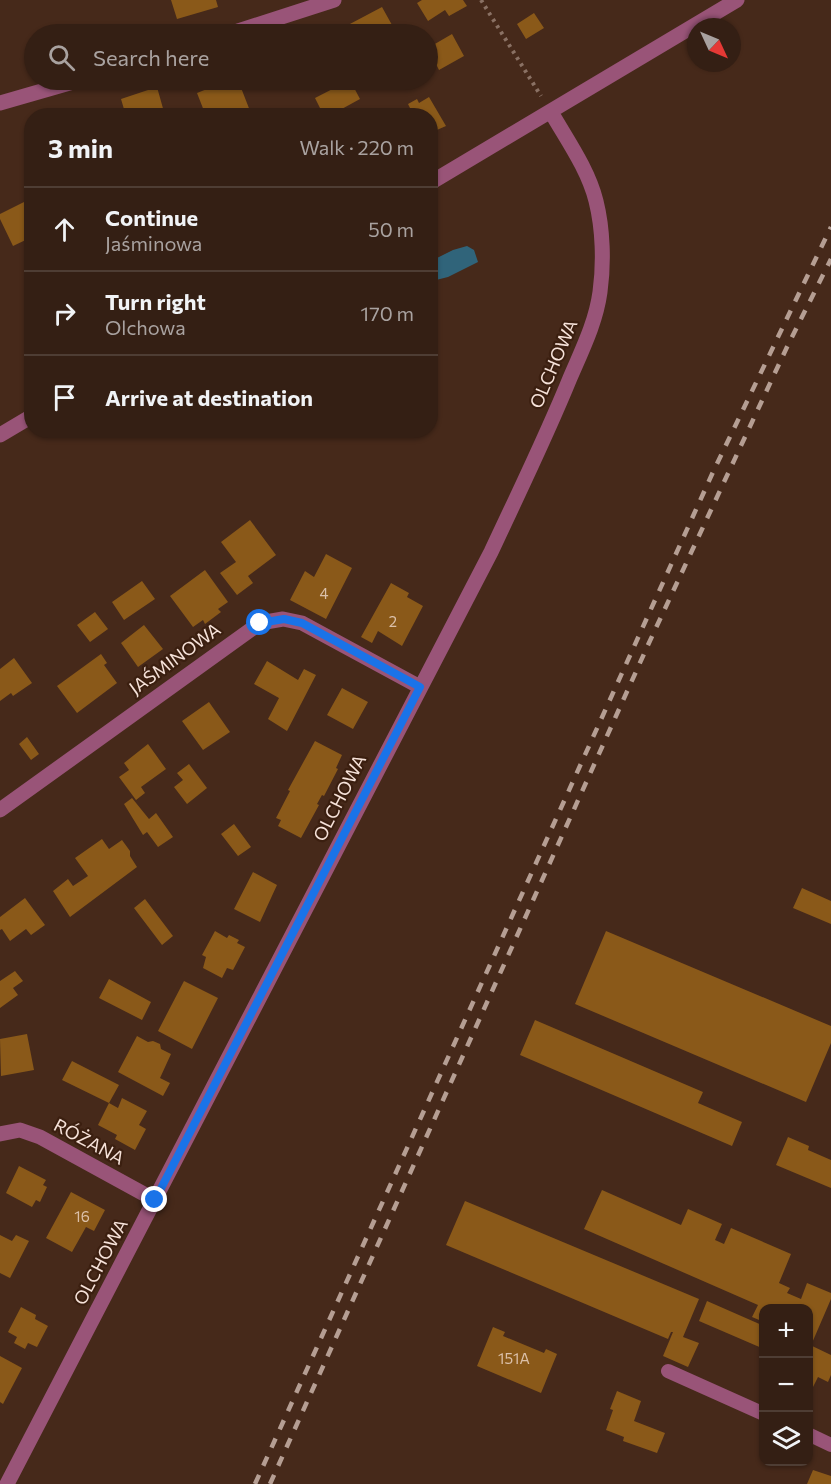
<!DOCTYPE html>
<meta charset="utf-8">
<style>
:root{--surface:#341f14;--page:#3f2c22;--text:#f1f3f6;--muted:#a9a2a0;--line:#4e3d34}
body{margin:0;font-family:Commissioner,sans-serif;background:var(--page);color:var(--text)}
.controls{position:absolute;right:18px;bottom:18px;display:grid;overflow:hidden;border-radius:12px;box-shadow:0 2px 4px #0004}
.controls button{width:54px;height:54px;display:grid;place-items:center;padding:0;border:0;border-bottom:2px solid var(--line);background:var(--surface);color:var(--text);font:30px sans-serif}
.compass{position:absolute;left:687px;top:18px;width:54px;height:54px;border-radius:50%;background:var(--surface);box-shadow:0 2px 4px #0004;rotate:134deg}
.stop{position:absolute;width:18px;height:18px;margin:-14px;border:4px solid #1a73e8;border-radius:50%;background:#fff}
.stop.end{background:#1a73e8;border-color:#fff;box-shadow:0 2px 6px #0008}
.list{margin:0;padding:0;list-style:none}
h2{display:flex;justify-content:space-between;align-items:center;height:78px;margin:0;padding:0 24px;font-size:26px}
h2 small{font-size:20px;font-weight:400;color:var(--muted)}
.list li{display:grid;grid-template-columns:39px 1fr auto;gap:18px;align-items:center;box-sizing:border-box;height:84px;padding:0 24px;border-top:2px solid var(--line)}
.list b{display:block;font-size:22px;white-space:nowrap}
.list p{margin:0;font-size:20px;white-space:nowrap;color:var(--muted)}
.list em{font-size:20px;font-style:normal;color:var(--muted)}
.icon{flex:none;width:33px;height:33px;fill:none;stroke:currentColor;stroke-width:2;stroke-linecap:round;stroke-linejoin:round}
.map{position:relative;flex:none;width:831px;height:1484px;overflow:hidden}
.search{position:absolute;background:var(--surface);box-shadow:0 2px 4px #0004;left:24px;top:24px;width:414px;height:66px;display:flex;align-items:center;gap:15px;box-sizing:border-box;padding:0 21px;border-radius:33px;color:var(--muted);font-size:22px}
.panel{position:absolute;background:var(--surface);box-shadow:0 2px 4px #0004;left:24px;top:108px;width:414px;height:330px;border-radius:24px}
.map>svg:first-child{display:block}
.water{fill:#30647a}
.building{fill:#8a5919}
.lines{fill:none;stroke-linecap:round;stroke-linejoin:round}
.path{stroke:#8a7164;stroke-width:4;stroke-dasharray:3 4.5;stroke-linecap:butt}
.lane{stroke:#995478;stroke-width:14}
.street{stroke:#995478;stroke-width:15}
.rail{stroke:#b59e93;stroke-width:4.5;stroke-dasharray:10 10;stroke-linecap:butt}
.route{stroke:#1a73e8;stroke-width:8}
.labels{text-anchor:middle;stroke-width:4.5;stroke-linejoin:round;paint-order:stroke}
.number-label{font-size:15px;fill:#dbc0a9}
.street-label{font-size:18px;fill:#f6e2d9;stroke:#3b1f10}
</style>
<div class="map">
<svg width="831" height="1484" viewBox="0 0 831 1484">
<rect width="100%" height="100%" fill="#46291a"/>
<path class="water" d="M467,246L474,250L478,262L448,277L432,281L431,261L453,250Z"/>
<path class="building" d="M171,0H216L218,7L177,19Z
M422,0H463L467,6L449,16L445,10L428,21L417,3Z
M382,7L397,34H353L348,25Z
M534,13L544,28L526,39L517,24Z
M452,34L464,56L439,70L428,48Z
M214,80H225L226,81L238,80L252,116H206L197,93L207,89L205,83Z
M263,80H300L267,90Z
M350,80L360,99L329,116H324L315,98Z
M157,87L164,112L154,116H126L121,99Z
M429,97L446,126L430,133V116H396L410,108L408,104L417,99L419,103Z
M32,198V237L13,246L0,219V214Z
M250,520L276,555L248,576L253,583L237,595L220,573L236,562L221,542Z
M326,554L352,568L326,619L290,600L305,571L314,577Z
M205,570L228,602L218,609L221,612L205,624L203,620L193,627L170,596Z
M142,581L155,599L124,620L112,602Z
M391,583L409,593L407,597L423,606L402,646L378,631L372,643L361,637Z
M95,612L108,629L90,642L77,625Z
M144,625L163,649L138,667L121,643Z
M101,654L107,663L104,665L117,683L77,713L57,686Z
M14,658L32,683L13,696L11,693L0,701V669Z
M267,661L298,680L304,669L316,675L287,731L268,719L279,698L254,684Z
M342,688L368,702L353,729L327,715Z
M209,702L230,732L203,750L182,721Z
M27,737L39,754L31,760L19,744Z
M315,741L342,755L336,768L338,769L324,796L322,795L317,804L319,805L301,838L278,826L281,820L276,818L290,791L288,790Z
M148,744L166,769L141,787L145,793L136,800L119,777L129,770L124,763Z
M189,764L207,788L187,804L174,787L183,780L177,773Z
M132,798L149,819L156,813L173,837L158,847L147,832L143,835L124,804Z
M234,824L251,847L238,856L221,834Z
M102,839L109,849L122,840L130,851V856L137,867L70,917L53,891L68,879L73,886L88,876L75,858Z
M253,872L277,885L260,922L234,909Z
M802,888L831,901V924L793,908Z
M25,898L45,925L31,935L26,929L10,941L2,929L0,930V917Z
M145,899L173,936L162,945L134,908Z
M215,931L227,938L229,935L239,940L237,943L245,947L233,970L227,968L222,978L203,968L206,957L202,955Z
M606,931L831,1026V1043L806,1102L575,1004Z
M15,971L23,981L13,988L18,995L0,1008V981Z
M109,979L151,1002L142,1020L99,998Z
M184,981L218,998L192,1049L158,1031Z
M535,1020L703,1092L698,1103L742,1122L732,1146L520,1055Z
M27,1034L34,1070L1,1076L0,1039Z
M137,1036L148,1042L153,1041L160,1044L161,1049L171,1054L160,1078L170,1083L163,1096L118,1072Z
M72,1061L119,1085L109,1103L118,1108L122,1098L147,1111L139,1125L146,1129L135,1150L115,1139L117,1135L98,1125L109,1103L62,1080Z
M788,1137L809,1146L808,1150L831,1160V1188L776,1165Z
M19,1166L46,1180L43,1185L47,1187L40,1202L36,1200L32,1207L6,1193Z
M602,1190L681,1225L688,1209L722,1224L715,1240L724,1244L731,1228L791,1254L779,1283L790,1288L787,1293L801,1299L807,1283L831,1293V1299L812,1343L808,1341V1308H764V1322L752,1317L758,1305L584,1229Z
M71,1192L105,1210L94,1231L86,1227L72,1252L46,1238Z
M465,1201L699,1299L683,1337L699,1343L688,1367L663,1356L673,1332H671L668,1339L446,1245Z
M0,1235L12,1241L16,1235L29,1241L10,1278L0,1273Z
M707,1301L764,1326V1349L699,1321Z
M21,1307L36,1315L35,1319L48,1326L37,1347L28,1343L25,1349L14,1343L17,1337L8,1332Z
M493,1327L505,1332L503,1336L544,1353L546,1349L557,1354L541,1393L477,1366Z
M808,1344L831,1355V1375L828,1382L818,1377L808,1397Z
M0,1356L22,1368L3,1404L0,1402Z
M617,1391L641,1401L634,1421L665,1433L657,1453L623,1441L624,1437L606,1430L613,1410L610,1409Z
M813,1470L831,1476V1484H807Z"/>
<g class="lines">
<path class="path" d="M481,0L541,96"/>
<path class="lane" d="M668,1371L764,1414
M808,1434L831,1445"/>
<path class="street" d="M229,34L334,0
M0,103L80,80
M430,183L737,0
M0,435L32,416
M0,810L260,623L283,619L302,623L420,687
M0,1134L20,1130L40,1137L155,1200
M7,1484L491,552C518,494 546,437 570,378C582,350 596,322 600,292C604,263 603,229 596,201C588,169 567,140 551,112"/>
<path class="rail" d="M255,1484L713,472L831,227
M270,1484L648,645L787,347L831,259"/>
</g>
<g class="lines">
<path class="route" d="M155,1200L420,687L302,623L284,619L260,623"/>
</g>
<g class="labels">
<g class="number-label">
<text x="324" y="599">4</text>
<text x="393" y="627">2</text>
<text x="82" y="1222">16</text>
<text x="514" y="1364">151A</text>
</g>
<g class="street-label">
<text transform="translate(554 364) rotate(-67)" y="6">OLCHOWA</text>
<text transform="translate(175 659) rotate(-36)" y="6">JAŚMINOWA</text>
<text transform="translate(340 798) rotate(-63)" y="6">OLCHOWA</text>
<text transform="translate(89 1142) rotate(28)" y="6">RÓŻANA</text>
<text transform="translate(101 1262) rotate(-62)" y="6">OLCHOWA</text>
</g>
</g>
</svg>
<div class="controls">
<button>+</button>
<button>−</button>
<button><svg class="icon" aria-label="layers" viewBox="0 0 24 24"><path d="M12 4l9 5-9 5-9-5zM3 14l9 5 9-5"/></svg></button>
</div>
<svg class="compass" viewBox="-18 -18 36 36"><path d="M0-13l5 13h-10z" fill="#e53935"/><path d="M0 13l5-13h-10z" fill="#a9a2a0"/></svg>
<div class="stop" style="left:260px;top:623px"></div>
<div class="stop end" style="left:155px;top:1200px"></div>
<div class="search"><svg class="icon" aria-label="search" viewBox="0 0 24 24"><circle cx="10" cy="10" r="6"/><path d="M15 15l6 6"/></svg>Search here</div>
<section class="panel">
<h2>3 min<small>Walk · 220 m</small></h2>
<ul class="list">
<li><svg class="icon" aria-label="ahead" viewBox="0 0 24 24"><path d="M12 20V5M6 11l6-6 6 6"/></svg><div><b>Continue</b><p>Jaśminowa</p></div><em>50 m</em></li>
<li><svg class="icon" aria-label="right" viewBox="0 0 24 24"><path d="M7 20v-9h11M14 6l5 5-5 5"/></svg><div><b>Turn right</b><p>Olchowa</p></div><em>170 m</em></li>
<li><svg class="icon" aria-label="arrive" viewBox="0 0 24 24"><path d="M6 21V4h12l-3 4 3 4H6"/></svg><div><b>Arrive at destination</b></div></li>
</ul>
</section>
</div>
